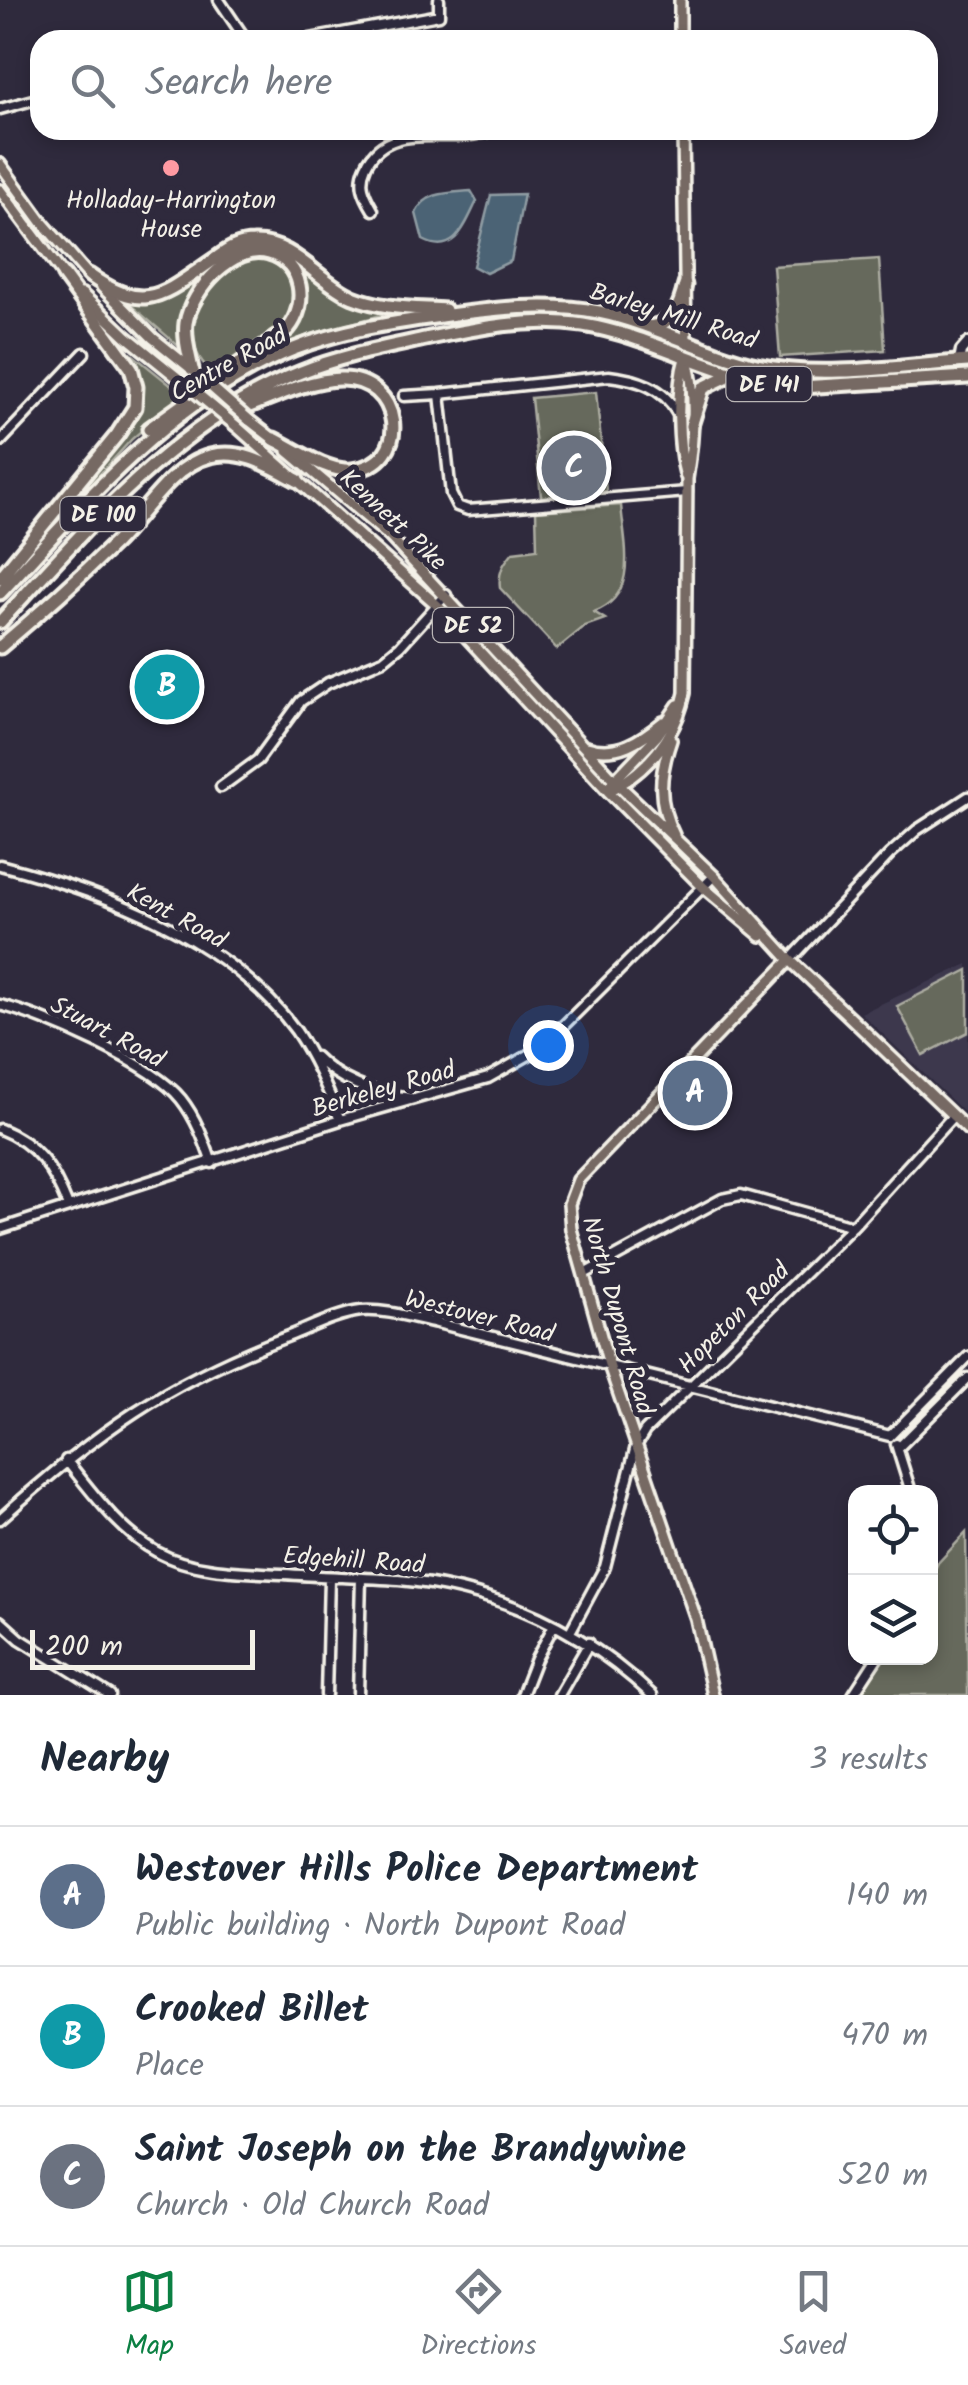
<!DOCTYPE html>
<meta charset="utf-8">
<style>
:root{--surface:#fff;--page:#f2f2f3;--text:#1f2937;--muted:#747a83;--line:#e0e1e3;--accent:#0b8043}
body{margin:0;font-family:Kalam,sans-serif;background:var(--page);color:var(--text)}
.controls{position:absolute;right:30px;bottom:30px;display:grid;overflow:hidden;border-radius:20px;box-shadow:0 5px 15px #0003}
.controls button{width:90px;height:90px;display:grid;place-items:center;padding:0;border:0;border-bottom:2px solid var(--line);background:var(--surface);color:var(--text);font:50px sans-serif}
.scale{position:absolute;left:30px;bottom:25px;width:225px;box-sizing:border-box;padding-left:10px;border:5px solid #f4f1e8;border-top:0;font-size:28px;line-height:35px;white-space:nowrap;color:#f4f1e8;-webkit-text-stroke:8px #2f2a3d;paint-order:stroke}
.you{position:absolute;left:548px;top:1045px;width:35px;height:35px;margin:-25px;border:8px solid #fff;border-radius:50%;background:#1a73e8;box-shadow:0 0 0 15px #1a73e833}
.badge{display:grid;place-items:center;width:65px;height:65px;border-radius:50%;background:var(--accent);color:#fff;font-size:32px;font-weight:700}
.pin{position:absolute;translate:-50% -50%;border:5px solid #fff;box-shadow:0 2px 10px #0006}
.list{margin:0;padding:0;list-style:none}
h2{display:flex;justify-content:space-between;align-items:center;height:130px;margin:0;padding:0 40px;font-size:42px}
h2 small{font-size:32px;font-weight:400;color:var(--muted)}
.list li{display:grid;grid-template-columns:65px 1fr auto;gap:30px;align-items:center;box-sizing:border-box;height:140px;padding:0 40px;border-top:2px solid var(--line)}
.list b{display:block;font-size:38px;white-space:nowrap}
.list p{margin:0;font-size:32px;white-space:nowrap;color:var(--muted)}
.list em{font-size:32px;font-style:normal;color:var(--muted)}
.icon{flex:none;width:55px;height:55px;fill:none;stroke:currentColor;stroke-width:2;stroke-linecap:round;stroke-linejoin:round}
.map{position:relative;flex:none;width:968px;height:1695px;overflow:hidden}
.search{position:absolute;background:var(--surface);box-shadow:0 5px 15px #0003;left:30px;right:30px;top:30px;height:110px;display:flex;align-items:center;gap:25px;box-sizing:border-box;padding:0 35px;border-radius:30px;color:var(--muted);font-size:38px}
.sheet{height:550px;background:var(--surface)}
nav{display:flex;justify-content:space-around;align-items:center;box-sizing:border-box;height:140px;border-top:2px solid var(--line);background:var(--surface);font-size:28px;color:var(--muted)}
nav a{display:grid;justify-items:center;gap:5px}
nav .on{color:var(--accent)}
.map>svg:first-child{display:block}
.built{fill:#3c384e}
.green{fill:#66695b;stroke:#adada2;stroke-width:2.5}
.water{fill:#4c6475;stroke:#8f9ca3;stroke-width:2.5}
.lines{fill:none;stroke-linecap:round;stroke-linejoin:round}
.minor-casing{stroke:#f4f1e8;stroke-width:15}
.major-casing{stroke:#f4f1e8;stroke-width:16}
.highway-casing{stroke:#f4f1e8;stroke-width:19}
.minor{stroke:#2f2a3d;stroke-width:8}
.major{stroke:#766964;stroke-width:9}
.highway{stroke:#766964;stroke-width:11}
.major-bridge-casing{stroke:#f4f1e8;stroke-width:16;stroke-linecap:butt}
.major-bridge{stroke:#766964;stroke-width:9}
.poi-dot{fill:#ff9aa2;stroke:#2f2a3d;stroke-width:4}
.labels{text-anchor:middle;stroke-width:10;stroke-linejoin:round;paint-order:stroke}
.shield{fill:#2f2a3d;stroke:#b9b5b5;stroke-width:2.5}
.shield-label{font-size:22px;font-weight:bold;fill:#f4f1e8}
.poi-label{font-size:25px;fill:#f4f1e8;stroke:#2f2a3d}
.street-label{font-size:25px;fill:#f4f1e8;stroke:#2f2a3d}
</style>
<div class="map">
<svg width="968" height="1695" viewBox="0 0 968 1695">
<rect width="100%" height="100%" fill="#2f2a3d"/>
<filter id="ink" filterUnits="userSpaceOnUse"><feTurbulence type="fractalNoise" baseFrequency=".01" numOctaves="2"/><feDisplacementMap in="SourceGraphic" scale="20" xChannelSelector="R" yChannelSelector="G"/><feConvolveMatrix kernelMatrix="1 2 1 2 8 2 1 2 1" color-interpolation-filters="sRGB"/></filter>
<g filter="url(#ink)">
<path class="built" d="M968,964V1116L861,1013Z"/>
<path class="green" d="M263,256C297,269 299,290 290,321L214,374C163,332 208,263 263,256Z
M879,259L885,350L780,357L773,266Z
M295,262L388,308L389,313L308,335L262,354C278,341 305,326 305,303C305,290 296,275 295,262Z
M218,265L206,278L182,349L126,301C161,301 190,283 218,265Z
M117,342L183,395L132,439L23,559L139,407Z
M596,392L606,491L541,497L531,398Z
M621,505C624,543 640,595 594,612L605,619L585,626L557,649L500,588C498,572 503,564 513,552L537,549L536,511Z
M968,970V1032L923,1055L897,1006Z
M966,1533L968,1695H858L885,1658H930L931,1578L938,1563Z"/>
<path class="water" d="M471,191L477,201C465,225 455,257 423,240L416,213C425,191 450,193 471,191Z
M524,194L511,261L486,273L473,266L491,195Z"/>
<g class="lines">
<g class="minor-casing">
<path id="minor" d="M219,0L246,40
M117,38V40
M304,40L439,15V0
M0,109L40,98
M373,210C364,195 358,183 366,166C383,129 424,137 458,136C471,136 484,133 497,130
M959,362L961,351L968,343
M404,396L440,394
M677,413C664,387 636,379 609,376L440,394L451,494L457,506L468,510L687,492
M0,442L84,353
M221,787L258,760L301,701L328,683L383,660L400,646L446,595
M0,865C107,893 228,938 296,1031C315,1059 327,1089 340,1120
M790,960L890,854L917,830L968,797
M0,1005C45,1016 153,1064 181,1099C196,1118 204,1140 212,1163
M316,1057C341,1083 375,1094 411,1098
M0,1129C38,1144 53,1169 68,1206
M0,1229L340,1120L488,1078L541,1048L714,876
M584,1274L722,1199L741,1195L853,1226
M890,1436L968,1357
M896,1444L911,1492
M899,1447L968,1378
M66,1460C92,1492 120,1532 157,1552C193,1572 244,1572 284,1574C323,1577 361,1577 399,1580C497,1589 581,1628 652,1695
M0,1519C95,1433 168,1381 289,1336C312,1327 337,1314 361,1311C386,1309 413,1318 437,1323L890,1436
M0,1621L20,1639L110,1695
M570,1632L605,1567L636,1446L645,1431L853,1226L953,1116
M326,1695L329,1578
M358,1695L361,1578
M522,1695L536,1659L554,1625
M559,1695L589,1643
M853,1695L877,1658"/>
</g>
<g class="major-casing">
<path id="major" d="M680,0V40
M683,130L686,343
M0,164L42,222L90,277
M0,190L67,280
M102,287L153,338L194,371
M82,294L126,336L189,387
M685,358C676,389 677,446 686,477
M249,420L276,441
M236,426L437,605L608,791L703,887L761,936
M288,451L390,537L619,785L714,876L790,960L968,1130
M671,740C659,775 657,802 674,835
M587,747C617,757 641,740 663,722
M611,784L657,736L678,705
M615,788C652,766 676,735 685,693L687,479C693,442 698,393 686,357
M713,1695L696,1619L610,1368L571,1229L569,1204L578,1180L790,960"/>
</g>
<g class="highway-casing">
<path id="highway" d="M89,275C148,317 165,292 218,257C229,249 239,243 253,243C294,241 318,282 353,297C383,309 414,308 445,310
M650,327C674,323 680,307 685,285
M244,408C274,397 308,380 340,379C403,377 413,464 352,470C327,472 296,450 274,439
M691,426L703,388L730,375
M149,429L288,329C308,305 304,263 269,253C234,242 191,291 186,323C184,338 189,355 192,369
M0,578L117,435L135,407L136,387L131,368L64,276
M0,593C87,500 171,398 294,349C342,330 391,323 441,316C494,309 546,302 599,312C654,323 703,353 757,365C821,379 903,366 968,361
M0,622C88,527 177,421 301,372C341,356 383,348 425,339C477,328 529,317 583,325C658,337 724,382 801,387L968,377
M0,647C39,614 78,579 115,543C142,516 172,465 210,456C242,448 270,466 297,480"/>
</g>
<use href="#minor" class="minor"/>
<use href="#major" class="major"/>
<use href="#highway" class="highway"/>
<g class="major-bridge-casing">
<path id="major-bridge" d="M199,376L249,420
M189,387L236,426"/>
</g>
<use href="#major-bridge" class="major-bridge"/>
</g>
</g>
<circle class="poi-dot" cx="171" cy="168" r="10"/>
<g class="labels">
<g class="shield">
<rect x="726.5" y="367" width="85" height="34" rx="8"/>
<rect x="60.5" y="497" width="85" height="34" rx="8"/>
<rect x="433" y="608" width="80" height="34" rx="8"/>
</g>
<g class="shield-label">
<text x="769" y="392">DE 141</text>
<text x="103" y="522">DE 100</text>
<text x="473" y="633">DE 52</text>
</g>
<g class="poi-label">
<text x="171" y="208">Holladay-Harrington<tspan x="171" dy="29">House</tspan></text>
</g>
<g class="street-label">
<text transform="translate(674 315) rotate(17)" y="9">Barley Mill Road</text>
<text transform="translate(228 363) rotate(-29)" y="9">Centre Road</text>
<text transform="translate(394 519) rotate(43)" y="9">Kennett Pike</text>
<text transform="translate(177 915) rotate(29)" y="9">Kent Road</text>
<text transform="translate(108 1031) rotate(28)" y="9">Stuart Road</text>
<text transform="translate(383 1088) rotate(-16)" y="9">Berkeley Road</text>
<text transform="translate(480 1315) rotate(14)" y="9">Westover Road</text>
<text transform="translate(619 1315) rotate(74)" y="9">North Dupont Road</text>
<text transform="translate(733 1317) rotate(-45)" y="9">Hopeton Road</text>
<text transform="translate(354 1559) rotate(4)" y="9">Edgehill Road</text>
</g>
</g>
</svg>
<div class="controls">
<button><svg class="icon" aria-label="locate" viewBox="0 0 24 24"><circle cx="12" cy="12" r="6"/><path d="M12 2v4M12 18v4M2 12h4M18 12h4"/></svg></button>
<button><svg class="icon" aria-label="layers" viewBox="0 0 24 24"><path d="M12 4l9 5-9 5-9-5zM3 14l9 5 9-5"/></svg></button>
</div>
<div class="scale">200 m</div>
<div class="you"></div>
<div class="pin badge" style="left:695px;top:1093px;background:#5c6f8a">A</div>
<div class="pin badge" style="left:167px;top:687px;background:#0f9aa8">B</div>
<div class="pin badge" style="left:574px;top:468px;background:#6b7280">C</div>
<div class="search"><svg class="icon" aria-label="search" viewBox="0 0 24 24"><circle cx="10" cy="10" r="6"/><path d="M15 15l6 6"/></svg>Search here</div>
</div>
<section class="sheet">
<h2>Nearby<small>3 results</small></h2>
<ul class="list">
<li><span class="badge" style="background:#5c6f8a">A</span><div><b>Westover Hills Police Department</b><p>Public building · North Dupont Road</p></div><em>140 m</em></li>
<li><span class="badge" style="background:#0f9aa8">B</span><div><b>Crooked Billet</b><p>Place</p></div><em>470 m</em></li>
<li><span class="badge" style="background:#6b7280">C</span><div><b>Saint Joseph on the Brandywine</b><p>Church · Old Church Road</p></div><em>520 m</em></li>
</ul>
</section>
<nav>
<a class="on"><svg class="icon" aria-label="map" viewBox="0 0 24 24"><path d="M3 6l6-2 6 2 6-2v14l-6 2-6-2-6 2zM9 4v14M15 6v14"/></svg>Map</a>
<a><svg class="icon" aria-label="directions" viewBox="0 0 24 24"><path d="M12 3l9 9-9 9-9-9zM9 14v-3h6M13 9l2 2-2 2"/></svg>Directions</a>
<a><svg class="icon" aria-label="saved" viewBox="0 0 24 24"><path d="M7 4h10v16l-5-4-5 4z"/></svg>Saved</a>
</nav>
